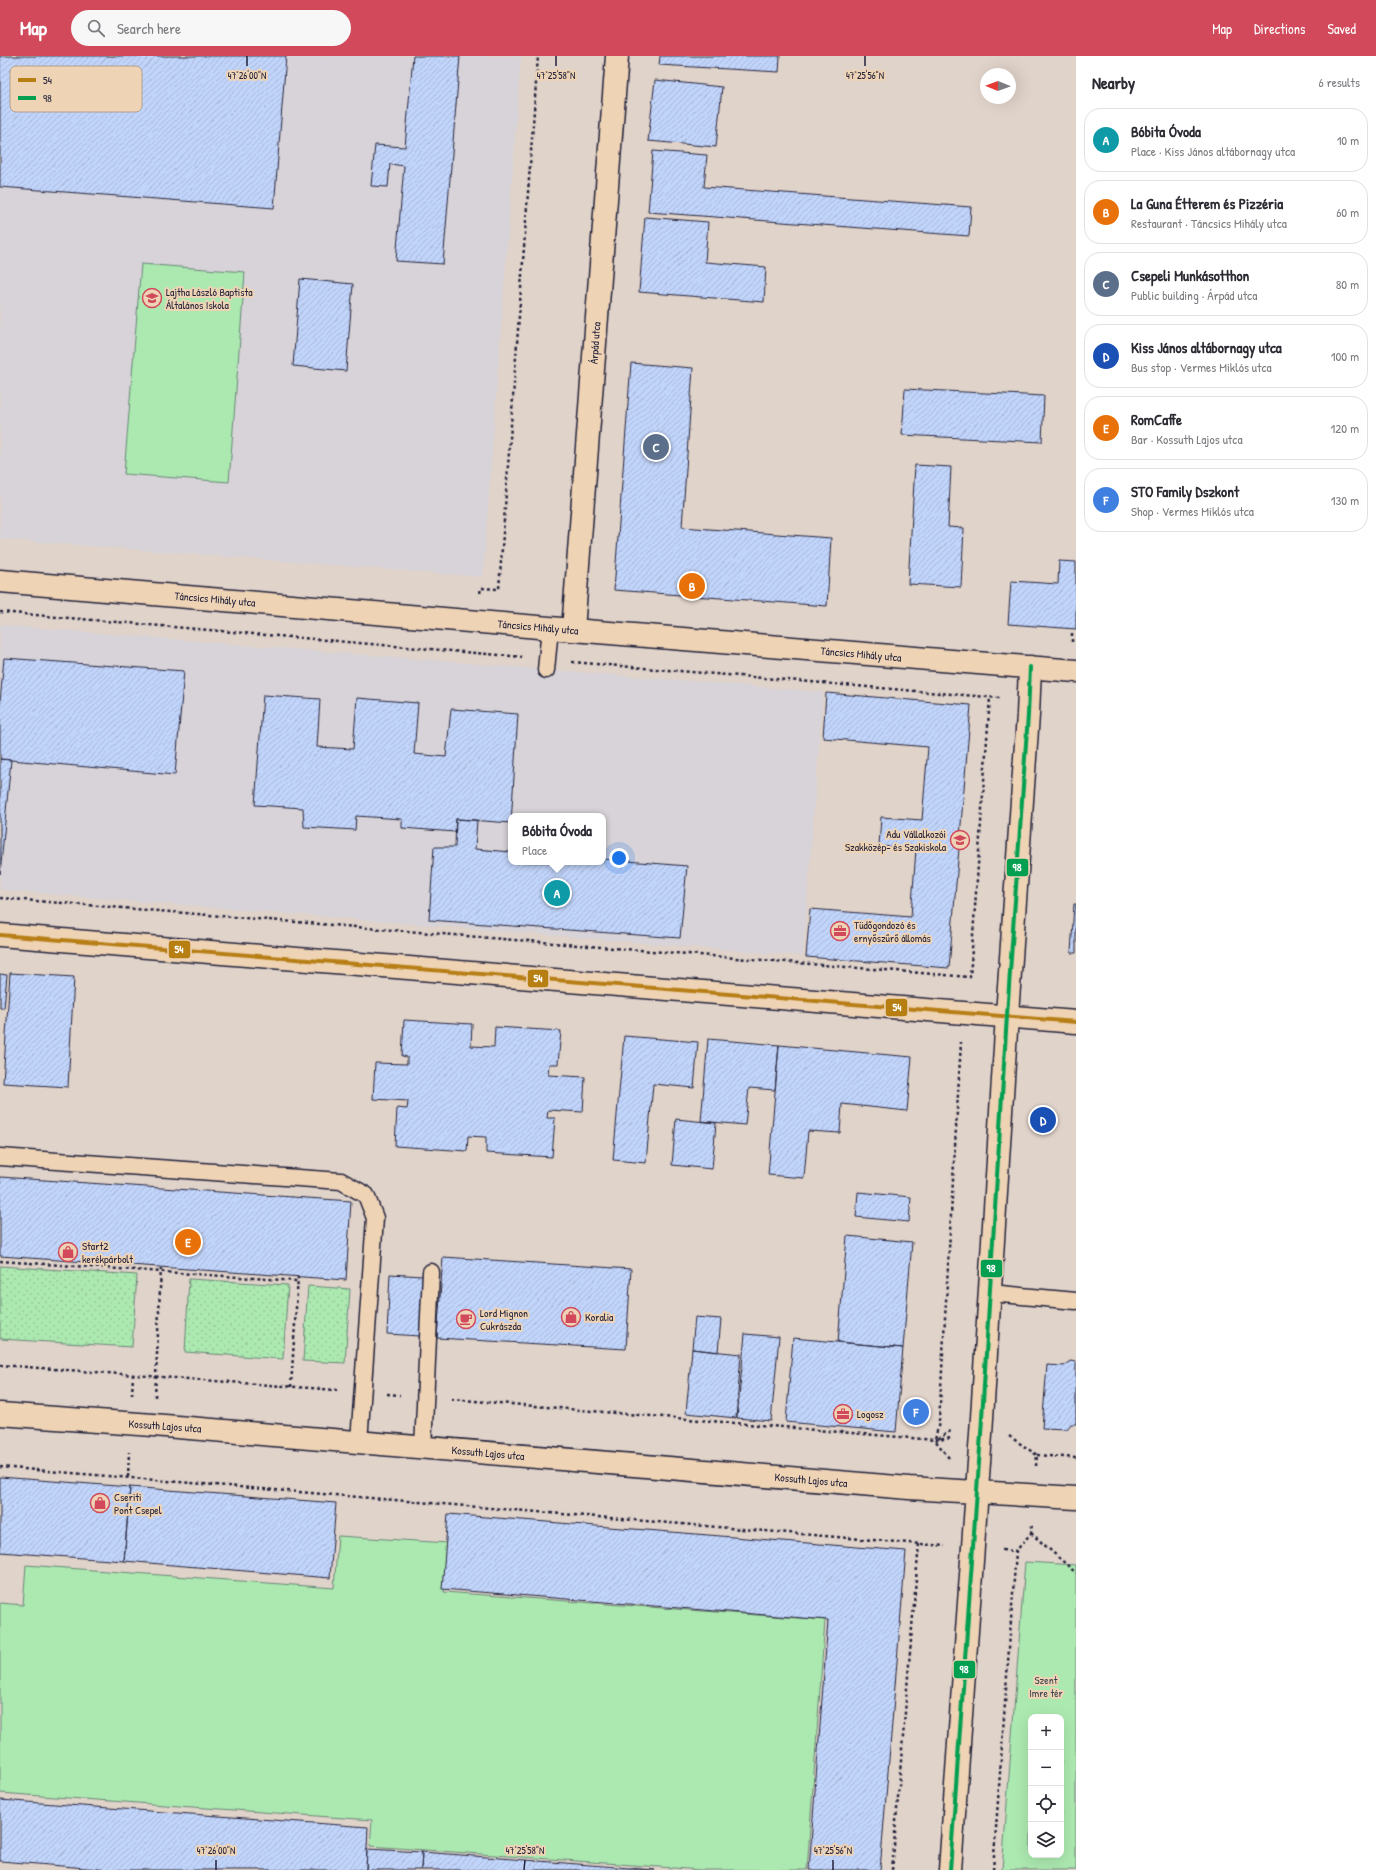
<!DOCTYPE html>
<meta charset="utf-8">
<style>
:root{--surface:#fff;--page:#f7f7f7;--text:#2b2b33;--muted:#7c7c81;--line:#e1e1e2;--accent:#d1495b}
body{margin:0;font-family:"Patrick Hand",sans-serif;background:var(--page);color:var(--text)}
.controls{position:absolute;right:12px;bottom:12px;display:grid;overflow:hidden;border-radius:8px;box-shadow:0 4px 16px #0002}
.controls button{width:36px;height:36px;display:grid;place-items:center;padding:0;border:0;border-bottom:1px solid var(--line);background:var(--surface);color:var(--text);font:20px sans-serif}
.compass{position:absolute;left:980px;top:12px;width:36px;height:36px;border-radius:50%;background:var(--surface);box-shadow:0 4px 16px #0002;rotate:271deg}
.you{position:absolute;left:619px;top:802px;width:14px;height:14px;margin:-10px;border:3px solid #fff;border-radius:50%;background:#1a73e8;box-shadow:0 0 0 6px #1a73e833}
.badge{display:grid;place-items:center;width:26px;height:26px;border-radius:50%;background:var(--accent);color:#fff;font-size:13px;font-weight:700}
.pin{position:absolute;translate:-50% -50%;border:2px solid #fff;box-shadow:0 1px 4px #0006}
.popup{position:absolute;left:508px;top:757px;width:98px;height:52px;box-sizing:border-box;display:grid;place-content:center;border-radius:8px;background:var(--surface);filter:drop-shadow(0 1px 3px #0005);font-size:13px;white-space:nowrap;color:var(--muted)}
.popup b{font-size:15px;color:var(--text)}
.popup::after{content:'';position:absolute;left:50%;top:100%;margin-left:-8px;border:8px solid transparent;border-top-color:var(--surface)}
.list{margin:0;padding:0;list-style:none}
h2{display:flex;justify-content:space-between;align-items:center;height:52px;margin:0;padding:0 16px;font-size:17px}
h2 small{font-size:13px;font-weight:400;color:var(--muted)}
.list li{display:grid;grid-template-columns:26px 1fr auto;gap:12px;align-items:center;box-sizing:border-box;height:64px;margin:0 8px 8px;padding:0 8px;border:1px solid var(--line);border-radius:16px}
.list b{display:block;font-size:15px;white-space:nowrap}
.list p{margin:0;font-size:13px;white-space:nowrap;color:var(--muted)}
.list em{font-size:13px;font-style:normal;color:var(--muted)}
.icon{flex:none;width:22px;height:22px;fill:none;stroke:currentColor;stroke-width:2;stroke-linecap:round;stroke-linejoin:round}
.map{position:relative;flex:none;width:1076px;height:1814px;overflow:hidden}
header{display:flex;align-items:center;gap:24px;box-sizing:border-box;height:56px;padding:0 20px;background:var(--accent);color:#fff}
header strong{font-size:19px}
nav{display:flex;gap:22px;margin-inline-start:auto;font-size:14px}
.search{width:280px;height:36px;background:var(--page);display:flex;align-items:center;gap:10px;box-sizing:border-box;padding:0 14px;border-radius:22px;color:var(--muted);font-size:15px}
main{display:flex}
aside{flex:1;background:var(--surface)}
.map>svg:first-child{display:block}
.built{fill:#d7d3d8;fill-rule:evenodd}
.grass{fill:url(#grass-dots);stroke:#678676}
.green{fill:#ace9b0;stroke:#678676;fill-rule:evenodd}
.building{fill:url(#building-hatch);stroke:#22223b}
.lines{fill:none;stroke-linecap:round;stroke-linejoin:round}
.lane-casing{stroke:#22223b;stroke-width:19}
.street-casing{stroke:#22223b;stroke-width:25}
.secondary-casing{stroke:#22223b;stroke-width:25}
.path{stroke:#22223b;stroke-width:2.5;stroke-dasharray:3 3;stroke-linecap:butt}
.lane{stroke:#eed3b5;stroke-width:16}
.street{stroke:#eed3b5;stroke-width:22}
.secondary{stroke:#eed3b5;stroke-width:22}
.bus-1-casing{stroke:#eed3b5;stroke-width:7}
.bus-2-casing{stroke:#eed3b5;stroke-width:7}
.bus-1{stroke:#b77e12;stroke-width:4}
.bus-2{stroke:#029f50;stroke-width:4}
.ticks{fill:none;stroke:#22223b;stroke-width:1.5}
.labels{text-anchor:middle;stroke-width:4;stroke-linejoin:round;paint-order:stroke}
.poi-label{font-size:11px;fill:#22223b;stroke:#eed3b5;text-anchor:start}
.street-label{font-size:11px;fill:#22223b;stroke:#eed3b5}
.park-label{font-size:11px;fill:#37404d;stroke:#eed3b5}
.key{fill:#eed3b5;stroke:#b19e90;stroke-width:1}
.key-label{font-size:11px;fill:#22223b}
.ticks-label{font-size:10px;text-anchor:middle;fill:#22223b;stroke:#eed3b5;stroke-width:4;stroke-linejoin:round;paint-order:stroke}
.line-badge{stroke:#eed3b5;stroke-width:1.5}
.badge-label{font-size:11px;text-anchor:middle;font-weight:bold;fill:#fff}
</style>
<header>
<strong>Map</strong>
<div class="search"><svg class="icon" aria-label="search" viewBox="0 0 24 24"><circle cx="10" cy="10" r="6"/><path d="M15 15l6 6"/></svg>Search here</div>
<nav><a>Map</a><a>Directions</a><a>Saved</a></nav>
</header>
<main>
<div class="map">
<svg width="1076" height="1814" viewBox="0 0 1076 1814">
<defs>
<pattern id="grass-dots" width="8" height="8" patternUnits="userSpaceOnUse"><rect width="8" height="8" fill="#ace9b0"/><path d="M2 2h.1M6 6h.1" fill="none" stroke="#94c898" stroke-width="1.8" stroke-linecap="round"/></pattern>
<pattern id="building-hatch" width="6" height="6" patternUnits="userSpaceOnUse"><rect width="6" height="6" fill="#c1d4fa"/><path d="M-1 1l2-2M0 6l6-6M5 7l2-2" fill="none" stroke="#a6b6d7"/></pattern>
</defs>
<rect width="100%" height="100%" fill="#e0d3ca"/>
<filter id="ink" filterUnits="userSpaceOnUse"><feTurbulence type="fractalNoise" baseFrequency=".025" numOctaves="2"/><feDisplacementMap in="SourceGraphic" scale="8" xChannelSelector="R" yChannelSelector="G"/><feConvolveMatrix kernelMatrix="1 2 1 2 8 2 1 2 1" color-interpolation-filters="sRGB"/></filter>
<g filter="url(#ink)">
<path class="built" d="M0,0H521L483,521L0,483Z
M0,569L823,636L803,900L0,834ZM511,760H603V806H511Z"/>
<path class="grass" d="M0,1210L137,1219L132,1291L0,1283Z
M189,1223L288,1229L283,1303L185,1296Z
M308,1230L350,1233L345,1307L303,1305Z"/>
<path class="green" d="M141,208L245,216L229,426L124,418Z
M338,1480L448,1487L444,1536L825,1564L807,1814H701L370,1790L372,1764L0,1737V1547L23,1549L26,1509L334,1532Z
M1025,1506L1076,1509V1814H1002ZM1031,1661H1061V1799H1031Z"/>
<path class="building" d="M0,0H286L274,152L0,131Z
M413,0H460L443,208L396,205L404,110L390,108L388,131L371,130L375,89L405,91Z
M660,0H780L779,16L659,9Z
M655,24L722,31L716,91L648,85Z
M653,95L707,99L704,131L971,151L969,180L648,156Z
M645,161L708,166L705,206L766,211L764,246L639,236Z
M300,223L353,228L346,315L293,310Z
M631,307L693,312L682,471L831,482L827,550L614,534Z
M905,333L1044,340L1042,386L902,379Z
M915,409L951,411L948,471L964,472L961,531L908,528Z
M1059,505L1076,506V573L1008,568L1011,525L1058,528Z
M4,602L184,615L175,719L0,703V646Z
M826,637L971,649L949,912L806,901L810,853L911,861L916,793L879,790L881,761L922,764L928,691L823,682Z
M263,639L320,643L317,691L353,693L357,642L418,647L414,698L446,701L451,653L518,658L511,767L456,763L455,776L402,772V763L356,760L355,774L304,771L303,752L255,749Z
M0,703L11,704L0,818Z
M456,763L477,764L475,793L511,796V806H603V803L687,810L680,882L429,864L434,791H455Z
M1074,848H1076V897H1071Z
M10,917L74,921L68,1031L3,1027Z
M0,918L7,919L4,952H0Z
M404,964L472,968L471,990L494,991L495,971L561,975L558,1008H549L548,1019L585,1021L583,1056L548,1054L547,1062H555L552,1101L486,1097V1081L468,1080L467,1095L395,1090L397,1052L407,1053L408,1045L373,1043L375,1007L407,1008V1001L402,1000Z
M624,980L698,986L694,1032L653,1028L646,1107L613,1104Z
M708,983L779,989L775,1034L749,1032L745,1069L701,1065Z
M779,989L912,1001L907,1055L842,1048L840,1077L808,1075L804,1122L768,1119Z
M676,1063L716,1067L712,1113L672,1109Z
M0,1121L351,1145L346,1224L0,1200Z
M858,1136L911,1141L909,1166L856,1161Z
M847,1180L912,1186L903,1292L838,1286Z
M443,1201L631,1213L626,1293L437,1282Z
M390,1218L423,1220L420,1280L387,1278Z
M695,1261L721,1263L718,1296L692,1293Z
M745,1278L779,1281L771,1365L737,1362Z
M793,1282L903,1292L896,1376L786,1366Z
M692,1293L741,1298L736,1362L686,1357Z
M1070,1305L1076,1306V1368H1071L1067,1373L1042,1372L1047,1309L1064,1310Z
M0,1421L130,1431L124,1505L0,1496Z
M130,1431L336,1447L330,1522L124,1505Z
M448,1458L906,1495L880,1814H809L828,1564L442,1533Z
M0,1744L368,1771L366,1814H111L0,1805Z
M367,1793L422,1796L421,1814H366Z
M422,1796L655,1814H421Z"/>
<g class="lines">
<g class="lane-casing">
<path id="lane" d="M546,614L550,572
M0,1101L341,1125L366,1139L375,1162L359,1386
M990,1237L1076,1245
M423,1392L431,1216"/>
</g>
<g class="street-casing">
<path id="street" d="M573,574L617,0
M0,879L1076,966"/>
</g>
<g class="secondary-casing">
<path id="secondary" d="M0,525L573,574L1076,615
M0,1358L153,1369L909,1432L1076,1442
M950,1814L981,1378L1007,959L1028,659L1030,611"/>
</g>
<path class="path" d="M480,537L481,532L499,533L538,0
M0,556L522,601
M1072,586V576
M572,606L1000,642
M0,842L970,921L990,641
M0,1205L298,1225
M0,1309L337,1334
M291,1331L298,1221
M387,1338L400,1339
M132,1339L133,1319
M155,1341L161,1212
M451,1343L935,1384L952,1382
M1009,1380L1037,1399L1036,1410
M938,1383L952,1374
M1037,1399L1076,1402
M949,1402L935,1384L939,1366L961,986
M0,1411L945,1490
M128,1421L129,1396
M1031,1477L1076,1517
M1002,1494L1016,1495L1031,1477L1032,1467
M892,1814L919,1487
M993,1814L1016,1495"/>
<use href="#lane" class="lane"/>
<use href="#street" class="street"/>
<use href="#secondary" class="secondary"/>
<g class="bus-1-casing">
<path id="bus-1" d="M0,879L1076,966"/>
</g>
<g class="bus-2-casing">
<path id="bus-2" d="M950,1814L981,1378L1007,959L1028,659L1030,611"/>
</g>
<use href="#bus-1" class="bus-1"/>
<use href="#bus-2" class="bus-2"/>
</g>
</g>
<path class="ticks" d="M247,10V0M556,10V0M865,10V0M216,1814V1804M524,1814L525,1804M833,1814V1804"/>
<defs>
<g id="school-ring" transform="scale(1)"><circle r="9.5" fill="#eed3b5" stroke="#d1495b" stroke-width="1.5"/><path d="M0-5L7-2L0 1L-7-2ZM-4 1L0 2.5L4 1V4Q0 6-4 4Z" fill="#d1495b"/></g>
<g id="office-ring" transform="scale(1)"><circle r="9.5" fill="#eed3b5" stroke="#d1495b" stroke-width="1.5"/><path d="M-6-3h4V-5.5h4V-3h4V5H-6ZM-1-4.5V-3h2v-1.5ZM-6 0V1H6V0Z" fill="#d1495b"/></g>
<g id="shop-ring" transform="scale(1)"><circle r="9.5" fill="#eed3b5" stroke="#d1495b" stroke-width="1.5"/><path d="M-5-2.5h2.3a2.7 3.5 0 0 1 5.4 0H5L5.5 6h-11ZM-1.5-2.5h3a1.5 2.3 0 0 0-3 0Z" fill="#d1495b"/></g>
<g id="cafe-ring" transform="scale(1)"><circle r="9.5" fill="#eed3b5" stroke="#d1495b" stroke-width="1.5"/><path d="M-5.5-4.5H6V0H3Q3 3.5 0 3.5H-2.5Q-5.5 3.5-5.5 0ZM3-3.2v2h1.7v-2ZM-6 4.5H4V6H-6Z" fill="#d1495b"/></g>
</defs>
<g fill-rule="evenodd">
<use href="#school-ring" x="152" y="242"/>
<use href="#school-ring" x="960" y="784"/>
<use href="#office-ring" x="840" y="875"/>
<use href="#shop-ring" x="68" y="1196"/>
<use href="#shop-ring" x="571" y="1261"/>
<use href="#cafe-ring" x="466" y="1263"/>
<use href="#office-ring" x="843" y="1358"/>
<use href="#shop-ring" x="100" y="1447"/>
</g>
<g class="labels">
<g class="poi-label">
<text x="166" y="240">Lajtha László Baptista<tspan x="166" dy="13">Általános Iskola</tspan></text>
<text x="946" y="782" text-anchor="end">Adu Vállalkozói<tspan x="946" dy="13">Szakközép- és Szakiskola</tspan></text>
<text x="854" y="873">Tüdőgondozó és<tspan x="854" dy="13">ernyőszűrő állomás</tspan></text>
<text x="82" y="1194">Start2<tspan x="82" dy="13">kerékpárbolt</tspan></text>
<text x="480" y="1261">Lord Mignon<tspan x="480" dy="13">Cukrászda</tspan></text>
<text x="585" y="1265">Koralia</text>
<text x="857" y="1362">Logosz</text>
<text x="114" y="1445">Cseriti<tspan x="114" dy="13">Pont Csepel</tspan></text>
</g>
<g class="street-label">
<text transform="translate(595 287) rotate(-86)" y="4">Árpád utca</text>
<text transform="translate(215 543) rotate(5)" y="4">Táncsics Mihály utca</text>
<text transform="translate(538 571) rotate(5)" y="4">Táncsics Mihály utca</text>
<text transform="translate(861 598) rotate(5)" y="4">Táncsics Mihály utca</text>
<text transform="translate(165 1370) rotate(4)" y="4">Kossuth Lajos utca</text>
<text transform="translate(488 1397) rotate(5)" y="4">Kossuth Lajos utca</text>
<text transform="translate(811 1424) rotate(5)" y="4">Kossuth Lajos utca</text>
</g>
<g class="park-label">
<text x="1046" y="1628">Szent<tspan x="1046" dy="13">Imre tér</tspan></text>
</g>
</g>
<rect x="10" y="10" width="132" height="46" rx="6" class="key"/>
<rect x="18" y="22" width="18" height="4" fill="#b77e12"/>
<rect x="18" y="40" width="18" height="4" fill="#029f50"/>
<g class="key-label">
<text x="43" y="28">54</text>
<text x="43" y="46">98</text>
</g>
<g class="ticks-label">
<text x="247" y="23">47°26'00"N</text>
<text x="556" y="23">47°25'58"N</text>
<text x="865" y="23">47°25'56"N</text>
<text x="216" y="1798">47°26'00"N</text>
<text x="525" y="1798">47°25'58"N</text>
<text x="833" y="1798">47°25'56"N</text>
</g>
<g class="line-badge">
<rect x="1006" y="802" width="23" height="19" rx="4" fill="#029f50"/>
<rect x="168" y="884" width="23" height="19" rx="4" fill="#b77e12"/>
<rect x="527" y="913" width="22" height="19" rx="4" fill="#b77e12"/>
<rect x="885" y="942" width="23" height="19" rx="4" fill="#b77e12"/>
<rect x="980" y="1203" width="23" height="19" rx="4" fill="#029f50"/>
<rect x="953" y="1604" width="23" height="19" rx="4" fill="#029f50"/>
</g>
<g class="badge-label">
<text x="1017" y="815">98</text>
<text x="179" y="897">54</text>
<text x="538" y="926">54</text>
<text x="897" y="955">54</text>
<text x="991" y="1216">98</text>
<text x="964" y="1617">98</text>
</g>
</svg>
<div class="controls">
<button>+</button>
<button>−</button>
<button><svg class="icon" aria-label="locate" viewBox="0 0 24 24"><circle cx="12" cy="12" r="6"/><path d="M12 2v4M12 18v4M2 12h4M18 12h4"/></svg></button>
<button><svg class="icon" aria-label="layers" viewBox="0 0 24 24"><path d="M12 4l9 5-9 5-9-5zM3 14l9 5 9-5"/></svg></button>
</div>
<svg class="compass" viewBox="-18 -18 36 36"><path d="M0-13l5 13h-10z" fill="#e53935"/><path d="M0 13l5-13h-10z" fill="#7c7c81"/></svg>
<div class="you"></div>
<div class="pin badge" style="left:557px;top:837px;background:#0f9aa8">A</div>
<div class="popup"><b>Bóbita Óvoda</b>Place</div>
<div class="pin badge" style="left:692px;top:530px;background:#e8710a">B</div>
<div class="pin badge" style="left:656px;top:391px;background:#5c6f8a">C</div>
<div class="pin badge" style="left:1043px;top:1064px;background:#1a4fb4">D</div>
<div class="pin badge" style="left:188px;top:1186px;background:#e8710a">E</div>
<div class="pin badge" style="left:916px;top:1356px;background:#3f7fe0">F</div>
</div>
<aside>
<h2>Nearby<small>6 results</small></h2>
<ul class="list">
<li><span class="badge" style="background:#0f9aa8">A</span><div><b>Bóbita Óvoda</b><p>Place · Kiss János altábornagy utca</p></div><em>10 m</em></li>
<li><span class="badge" style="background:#e8710a">B</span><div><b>La Guna Étterem és Pizzéria</b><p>Restaurant · Táncsics Mihály utca</p></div><em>60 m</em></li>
<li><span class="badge" style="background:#5c6f8a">C</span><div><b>Csepeli Munkásotthon</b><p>Public building · Árpád utca</p></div><em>80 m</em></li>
<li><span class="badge" style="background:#1a4fb4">D</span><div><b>Kiss János altábornagy utca</b><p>Bus stop · Vermes Miklós utca</p></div><em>100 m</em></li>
<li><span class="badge" style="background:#e8710a">E</span><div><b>RomCaffe</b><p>Bar · Kossuth Lajos utca</p></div><em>120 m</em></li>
<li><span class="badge" style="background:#3f7fe0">F</span><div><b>STO Family Dszkont</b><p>Shop · Vermes Miklós utca</p></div><em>130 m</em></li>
</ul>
</aside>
</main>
